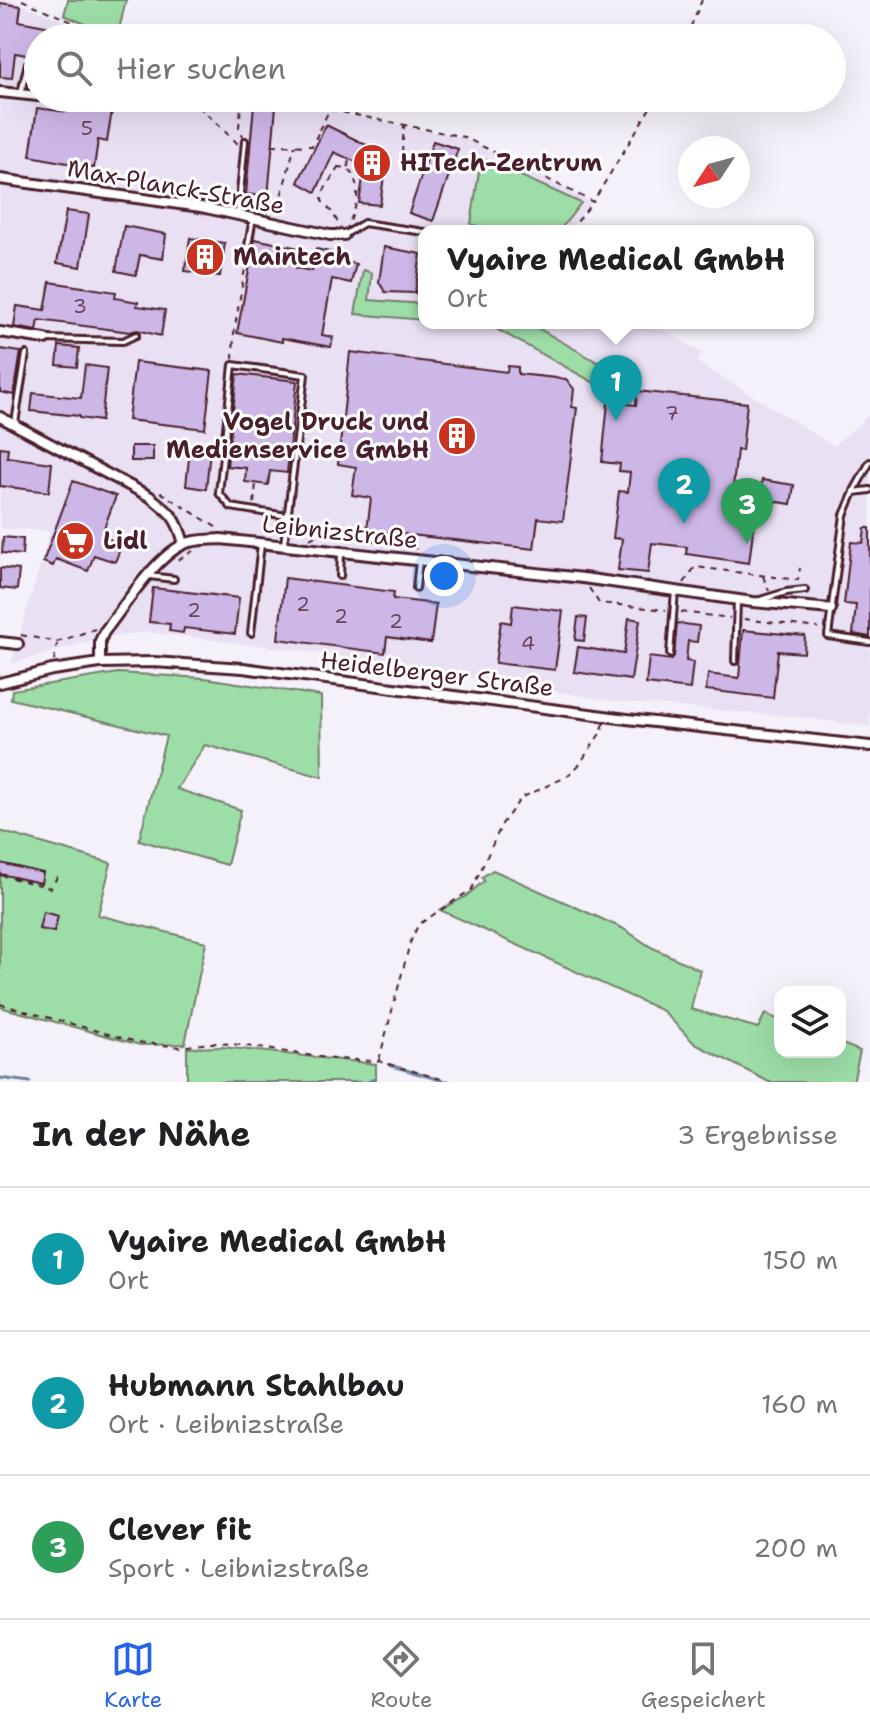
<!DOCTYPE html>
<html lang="de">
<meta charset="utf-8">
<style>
:root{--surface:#fff;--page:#f2f2f2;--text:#202124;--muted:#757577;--line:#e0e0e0;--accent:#2563eb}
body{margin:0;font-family:"Shantell Sans",sans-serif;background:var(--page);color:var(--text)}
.controls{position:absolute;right:24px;bottom:24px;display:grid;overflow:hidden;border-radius:16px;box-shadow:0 8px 32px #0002}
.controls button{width:72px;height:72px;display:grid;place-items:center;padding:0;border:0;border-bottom:2px solid var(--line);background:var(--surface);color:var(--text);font:40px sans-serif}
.compass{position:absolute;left:678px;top:136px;width:72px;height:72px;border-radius:50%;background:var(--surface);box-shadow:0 8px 32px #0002;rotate:234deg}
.you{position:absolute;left:444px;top:576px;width:28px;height:28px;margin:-20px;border:6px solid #fff;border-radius:50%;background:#1a73e8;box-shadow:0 0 0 12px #1a73e833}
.badge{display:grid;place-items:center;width:52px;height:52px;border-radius:50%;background:var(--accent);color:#fff;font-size:26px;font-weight:700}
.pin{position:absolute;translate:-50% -66px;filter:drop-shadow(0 2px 4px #0008)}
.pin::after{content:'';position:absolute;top:42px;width:28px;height:24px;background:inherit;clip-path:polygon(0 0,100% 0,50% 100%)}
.popup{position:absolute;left:418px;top:225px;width:396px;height:104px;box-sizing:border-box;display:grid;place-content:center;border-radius:16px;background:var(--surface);filter:drop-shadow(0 2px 6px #0005);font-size:26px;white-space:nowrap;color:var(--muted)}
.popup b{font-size:30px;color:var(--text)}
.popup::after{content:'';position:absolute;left:50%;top:100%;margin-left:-16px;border:16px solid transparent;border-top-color:var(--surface)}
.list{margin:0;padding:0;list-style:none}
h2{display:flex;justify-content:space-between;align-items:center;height:104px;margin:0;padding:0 32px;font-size:34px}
h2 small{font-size:26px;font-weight:400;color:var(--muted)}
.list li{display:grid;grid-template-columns:52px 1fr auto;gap:24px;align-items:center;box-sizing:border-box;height:144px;padding:0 32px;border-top:2px solid var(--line)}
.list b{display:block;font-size:30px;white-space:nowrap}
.list p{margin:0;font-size:26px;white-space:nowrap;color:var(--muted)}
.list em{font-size:26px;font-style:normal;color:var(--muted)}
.icon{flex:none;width:44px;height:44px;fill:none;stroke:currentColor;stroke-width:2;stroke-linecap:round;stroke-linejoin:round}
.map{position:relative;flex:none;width:870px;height:1082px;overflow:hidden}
.search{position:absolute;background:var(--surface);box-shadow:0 8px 32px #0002;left:24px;right:24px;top:24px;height:88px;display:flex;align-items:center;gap:20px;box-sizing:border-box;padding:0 28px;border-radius:44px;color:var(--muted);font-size:30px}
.sheet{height:536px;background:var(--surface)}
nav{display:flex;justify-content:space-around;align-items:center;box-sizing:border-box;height:112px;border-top:2px solid var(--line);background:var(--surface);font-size:22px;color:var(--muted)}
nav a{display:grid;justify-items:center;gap:4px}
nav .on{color:var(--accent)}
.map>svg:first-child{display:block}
.built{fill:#e9e0f4}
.green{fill:#9ddea8;stroke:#747e6a;stroke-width:2}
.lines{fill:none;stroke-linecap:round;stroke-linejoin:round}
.stream{stroke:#6c8299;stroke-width:3}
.building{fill:#cdb7e7;stroke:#4a1f2b;stroke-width:2}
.lane-casing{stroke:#4a1f2b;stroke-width:10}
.street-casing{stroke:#4a1f2b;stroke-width:14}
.path{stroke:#4a1f2b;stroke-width:2;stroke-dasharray:6 6;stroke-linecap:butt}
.lane{stroke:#fff;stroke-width:4}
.street{stroke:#fff;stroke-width:8}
.labels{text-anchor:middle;stroke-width:6;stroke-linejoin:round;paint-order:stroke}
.number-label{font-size:20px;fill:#6b455a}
.poi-label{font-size:24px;font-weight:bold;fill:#4a1f2b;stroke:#fff;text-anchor:start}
.street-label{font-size:24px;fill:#4a1f2b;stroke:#fff}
</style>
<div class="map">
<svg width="870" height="1082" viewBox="0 0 870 1082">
<rect width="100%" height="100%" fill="#f5f1fa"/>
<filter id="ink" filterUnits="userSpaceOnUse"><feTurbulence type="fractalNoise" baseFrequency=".0125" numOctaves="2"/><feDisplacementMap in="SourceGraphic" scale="16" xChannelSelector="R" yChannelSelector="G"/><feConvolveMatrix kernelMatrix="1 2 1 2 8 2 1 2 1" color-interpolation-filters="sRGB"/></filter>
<g filter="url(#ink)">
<path class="built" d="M0,0H12L104,38H38V98H261L464,138L591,202L569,231H424V323H652L702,353L697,362L834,446L870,414V727L808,718L620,702L297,650L145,632L98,639L11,664L50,531L0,528Z"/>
<path class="green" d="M68,0H126L117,38L64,15Z
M481,158L581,203L559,231H489L471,224Z
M363,270L372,273L369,300L424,304V320L355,314Z
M456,323H529L604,366L600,386L491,326Z
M118,673L205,678L321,696L322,777L205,745L177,789L241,810L227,865L139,840L166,736L11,699L12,690Z
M0,831L111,863L98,915L206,942L185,1044L140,1045L0,1007Z
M493,870L622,928L651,947L700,970L691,1009L758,1028L765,1014L780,1020V1052H840V1043L860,1051L853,1082H769L695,1044L663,1011L440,910L465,897L484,881L482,877Z
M223,1047L376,1064V1082H187V1048Z"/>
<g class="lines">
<path class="stream" d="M389,1065L447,1082
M0,1078L30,1082
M368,1082L374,1079"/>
</g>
<path class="building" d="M0,3L21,6L19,21L56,28L54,38H38V57L15,53L12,78L0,77Z
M82,98H114L107,142L98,140L94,168L30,156L37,108L67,112L69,104L81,105Z
M254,104L276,106L268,197L246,194Z
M326,125L387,155L380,205L359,203L365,166L334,152L316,192L298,182Z
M433,141L458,149L433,221L409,213Z
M66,211L89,214L81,267L57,263Z
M124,226L166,234L163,259L140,255L136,275L116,271Z
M190,238L225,243L220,276L185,271Z
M255,239L299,248L296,268L312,271L316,249L343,255L342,261L356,264L351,283L332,279L322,335L333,337L331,347L282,338V342L237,333Z
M384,247L421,254L415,293L385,292L379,282Z
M50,282L116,292L115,298L138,302L137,306L165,310L161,336L137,330L130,332L39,320L37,331L14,327L17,306L45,310Z
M59,346L79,348L77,367L57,365Z
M0,349L21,352L14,395L0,392Z
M350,352L507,372L508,366L518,367V374L566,379L574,389L572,407L577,408L563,521L538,518L534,549L367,530L371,498L352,495L356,467L338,464Z
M135,362L212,371L205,429L128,420Z
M85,365L107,368L101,421L79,418V416L31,411L33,393L81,398Z
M237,374L297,381L287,473L270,471L268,485L245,482L246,468L227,466Z
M637,391L747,403L742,451L737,450L732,497L757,500L749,563L686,554L687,547L652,543L648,573L618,570L622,539L613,538L619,491L628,492L630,472L619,471L620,464L602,462L608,402L636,405Z
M131,446H153V461H131Z
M0,447L8,448L7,457L52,463L49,492L0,486Z
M190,449L210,451L206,489L186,486Z
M762,480L794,485L791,504L759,499Z
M73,481L116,496L101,536L122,544L115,562L94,555L88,571L56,559L53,566L43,562Z
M865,528H870V637L853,634L856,605L844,604L851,542L863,543Z
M3,537L23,539L22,555L2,553Z
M0,568L19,570L17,590L0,588Z
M285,578L394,592L393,599L436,604L431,643L387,637L385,653L278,639Z
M153,588L239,598L235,634L184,628L183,633L169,631L170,624L149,622Z
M513,605L563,611L555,670L495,663L501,621L511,623Z
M578,617L587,618L584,641L575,640Z
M629,618L640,620L631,680L574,672L578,647L624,654Z
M677,623L699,626L697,642L688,641L686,661L693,662L690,689L646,684L649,657L672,660L674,656Z
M743,630L805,636L804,653L778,651L773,698L706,690L708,674L739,678Z
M0,863L43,873L41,883L0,874Z
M43,912L58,916L54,932L39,929Z"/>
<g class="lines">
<g class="lane-casing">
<path id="lane" d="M21,93L28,63L38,65
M238,213L245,141
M344,235L364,223L424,232
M246,257L253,218
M45,339L123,341L136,335
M15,423L26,354
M870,490L854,492L844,515L828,636L870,642
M854,491L870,462
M284,544L305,375L233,365L219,493L231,507L287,516
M149,576L174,579
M340,576L341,553
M416,588L419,561
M757,601L786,592L805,590
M251,633L261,544
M670,654L675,591
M735,661L737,600"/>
</g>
<g class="street-casing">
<path id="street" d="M0,92L38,96
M0,179L201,207L330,235H344
M0,332L45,339
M0,417L149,496C171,513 177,517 184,544
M0,642L18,644
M100,663V641L104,632C124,607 154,558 184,544C195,539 209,540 221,539L583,578L753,602L831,609
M0,683L52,670L100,663L154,662L243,668L627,719L870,746"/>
</g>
<path class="path" d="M22,0L109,38
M686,38L702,0
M190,98L238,144
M242,98L239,127L243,136
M272,98L464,137L593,202L656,98
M319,130L329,111
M272,145L312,146L319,131L323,133
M402,153L404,126
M413,165L424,169
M338,167L348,168C366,192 354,211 344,235L333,213L322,201V194Z
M348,167L349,159
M245,199L275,202
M267,213L281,197L295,145
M570,231L591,204
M233,359L234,332L246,263
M160,492L219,529
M254,503L256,483
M310,539L318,534L413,546L416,549
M178,560L193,551
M763,576L769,591
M684,583L695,567L798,580L800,568
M589,588L599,603L666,610
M681,612L730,618
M744,619L818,628
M21,635L57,642L95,629
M54,661L57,644
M0,875L51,888L60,872
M0,1004L137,1042L180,1047L210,1043L233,1044L334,1059L378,1061L452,1082
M379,1060L410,943L418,925L472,889L502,824L521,798L566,777L579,765L601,732L604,723"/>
<use href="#lane" class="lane"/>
<use href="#street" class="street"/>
</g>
</g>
<defs>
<g id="building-disc" transform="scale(2)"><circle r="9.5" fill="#c8321e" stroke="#fff"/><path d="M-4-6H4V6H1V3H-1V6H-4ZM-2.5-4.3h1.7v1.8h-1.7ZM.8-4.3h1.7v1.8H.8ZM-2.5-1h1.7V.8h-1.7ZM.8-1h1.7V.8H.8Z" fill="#fff"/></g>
<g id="supermarket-disc" transform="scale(2)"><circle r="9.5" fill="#c8321e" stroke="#fff"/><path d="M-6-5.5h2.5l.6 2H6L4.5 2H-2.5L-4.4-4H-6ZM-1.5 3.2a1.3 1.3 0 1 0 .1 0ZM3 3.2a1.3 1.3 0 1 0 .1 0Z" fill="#fff"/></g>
</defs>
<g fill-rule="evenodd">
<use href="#building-disc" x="372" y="163"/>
<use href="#building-disc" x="205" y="257"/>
<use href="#building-disc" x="457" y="436"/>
<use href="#supermarket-disc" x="75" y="541"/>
</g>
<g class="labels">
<g class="number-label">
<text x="87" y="135">5</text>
<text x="80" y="313">3</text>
<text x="672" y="420">7</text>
<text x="303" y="611">2</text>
<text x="194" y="617">2</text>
<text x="341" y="623">2</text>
<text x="396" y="628">2</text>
<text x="528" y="650">4</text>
</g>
<g class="poi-label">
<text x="400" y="171">HITech-Zentrum</text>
<text x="233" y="265">Maintech</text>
<text x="429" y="430" text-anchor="end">Vogel Druck und<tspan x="429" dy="28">Medienservice GmbH</tspan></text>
<text x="103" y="549">Lidl</text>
</g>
<g class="street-label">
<text transform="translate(176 187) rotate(10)" y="8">Max-Planck-Straße</text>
<text transform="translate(340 532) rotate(6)" y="8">Leibnizstraße</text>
<text transform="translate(437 674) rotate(7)" y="8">Heidelberger Straße</text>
</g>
</g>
</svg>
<div class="controls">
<button><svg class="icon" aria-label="layers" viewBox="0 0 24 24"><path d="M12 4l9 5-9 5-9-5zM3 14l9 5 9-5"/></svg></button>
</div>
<svg class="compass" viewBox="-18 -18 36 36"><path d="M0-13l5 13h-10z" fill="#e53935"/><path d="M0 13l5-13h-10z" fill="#757577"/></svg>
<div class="you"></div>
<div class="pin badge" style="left:616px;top:421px;background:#0f9aa8">1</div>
<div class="popup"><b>Vyaire Medical GmbH</b>Ort</div>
<div class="pin badge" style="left:684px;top:524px;background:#0f9aa8">2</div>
<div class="pin badge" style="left:747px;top:544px;background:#2e9e5b">3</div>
<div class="search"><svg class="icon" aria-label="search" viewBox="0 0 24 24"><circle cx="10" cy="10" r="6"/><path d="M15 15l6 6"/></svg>Hier suchen</div>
</div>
<section class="sheet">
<h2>In der Nähe<small>3 Ergebnisse</small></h2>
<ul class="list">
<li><span class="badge" style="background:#0f9aa8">1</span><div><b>Vyaire Medical GmbH</b><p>Ort</p></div><em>150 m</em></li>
<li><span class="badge" style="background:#0f9aa8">2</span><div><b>Hubmann Stahlbau</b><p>Ort · Leibnizstraße</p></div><em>160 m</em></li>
<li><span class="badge" style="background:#2e9e5b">3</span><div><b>Clever fit</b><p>Sport · Leibnizstraße</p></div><em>200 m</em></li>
</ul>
</section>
<nav>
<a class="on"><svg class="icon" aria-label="map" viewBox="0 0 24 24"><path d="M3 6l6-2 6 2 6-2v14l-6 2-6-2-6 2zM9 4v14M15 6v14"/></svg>Karte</a>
<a><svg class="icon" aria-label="directions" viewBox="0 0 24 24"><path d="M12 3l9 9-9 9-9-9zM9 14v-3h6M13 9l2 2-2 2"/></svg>Route</a>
<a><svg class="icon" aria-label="saved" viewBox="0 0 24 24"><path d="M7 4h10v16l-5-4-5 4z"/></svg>Gespeichert</a>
</nav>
